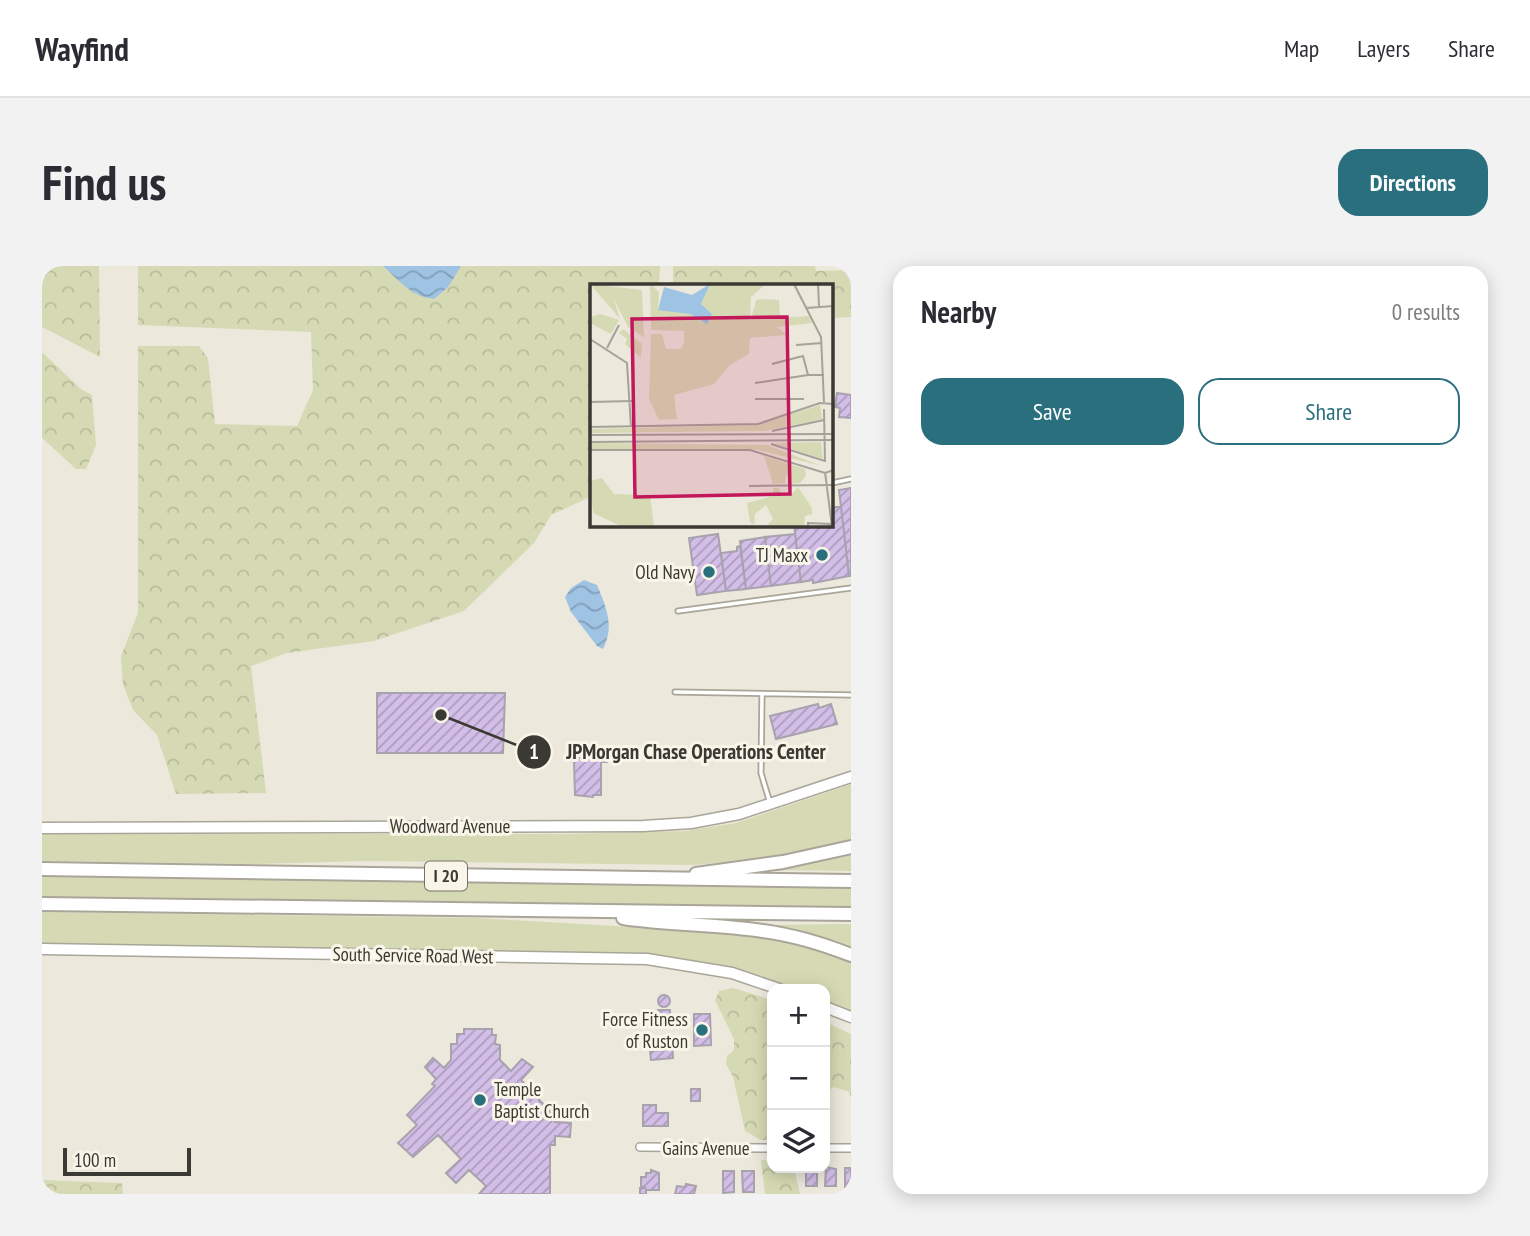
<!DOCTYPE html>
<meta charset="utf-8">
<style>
:root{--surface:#fff;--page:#f2f2f3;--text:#2b2b33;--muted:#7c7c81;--line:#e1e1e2;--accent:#2a6f7e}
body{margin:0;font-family:"PT Sans Narrow",sans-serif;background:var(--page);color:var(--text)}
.controls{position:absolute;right:21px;bottom:21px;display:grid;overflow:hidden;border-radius:14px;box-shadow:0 4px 18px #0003}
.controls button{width:63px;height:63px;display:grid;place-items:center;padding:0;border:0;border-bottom:2px solid var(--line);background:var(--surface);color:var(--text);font:35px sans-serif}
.scale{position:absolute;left:21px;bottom:18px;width:128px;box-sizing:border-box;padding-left:7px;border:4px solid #3b3934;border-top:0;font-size:19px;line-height:24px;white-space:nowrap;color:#3b3934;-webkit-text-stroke:5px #f9f5e9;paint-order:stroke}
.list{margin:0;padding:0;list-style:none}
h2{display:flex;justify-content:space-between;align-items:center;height:91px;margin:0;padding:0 28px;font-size:30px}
h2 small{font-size:23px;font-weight:400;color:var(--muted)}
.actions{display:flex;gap:14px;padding:21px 28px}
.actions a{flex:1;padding:16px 0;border:2px solid var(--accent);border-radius:21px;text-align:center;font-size:24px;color:var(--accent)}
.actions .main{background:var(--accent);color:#fff}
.icon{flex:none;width:38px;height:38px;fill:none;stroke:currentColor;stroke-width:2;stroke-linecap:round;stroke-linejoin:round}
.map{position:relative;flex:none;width:809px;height:928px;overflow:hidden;border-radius:21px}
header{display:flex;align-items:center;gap:42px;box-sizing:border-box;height:98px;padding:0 35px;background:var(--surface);border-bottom:2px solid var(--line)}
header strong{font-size:33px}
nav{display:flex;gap:38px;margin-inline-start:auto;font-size:24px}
.intro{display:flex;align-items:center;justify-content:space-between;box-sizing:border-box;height:168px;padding:0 42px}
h1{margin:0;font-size:49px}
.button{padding:18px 32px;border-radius:21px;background:var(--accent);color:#fff;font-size:24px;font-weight:700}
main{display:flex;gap:42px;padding:0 42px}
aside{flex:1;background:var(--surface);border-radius:21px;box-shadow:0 4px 18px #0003}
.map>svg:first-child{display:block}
.green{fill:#d6dab4}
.forest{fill:url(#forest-crowns)}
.water{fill:url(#water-waves)}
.building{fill:url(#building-hatch);stroke:#a7a2ad;stroke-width:2}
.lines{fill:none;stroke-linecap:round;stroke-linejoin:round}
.lane-casing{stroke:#a9a599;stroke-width:7}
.street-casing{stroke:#a9a599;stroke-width:10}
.secondary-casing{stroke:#a9a599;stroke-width:13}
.highway-casing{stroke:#a9a599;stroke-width:16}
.lane{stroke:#fff;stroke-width:3.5}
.street{stroke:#fff;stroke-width:7}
.secondary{stroke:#fff;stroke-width:10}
.highway{stroke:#fff;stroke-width:12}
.poi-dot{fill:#2a6f7e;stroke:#f9f5e9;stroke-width:2.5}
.labels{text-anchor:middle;stroke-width:6;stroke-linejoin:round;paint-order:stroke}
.shield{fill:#f9f5e9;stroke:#74716a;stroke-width:2}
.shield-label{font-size:18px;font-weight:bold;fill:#3b3934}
.poi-label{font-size:19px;fill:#3b3934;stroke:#f9f5e9;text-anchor:end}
.street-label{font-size:19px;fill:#3b3934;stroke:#f9f5e9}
.inset-road{fill:none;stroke:#a5a299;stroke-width:2}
.view{fill:#c2185b;fill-opacity:0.15;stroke:#c2185b;stroke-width:3.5}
.inset-edge{fill:none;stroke:#3b3934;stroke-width:3.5}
.leader{fill:none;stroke:#3b3934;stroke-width:2.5}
.callout-dot{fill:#3b3934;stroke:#f9f5e9;stroke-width:2.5}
.mark-label{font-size:21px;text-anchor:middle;font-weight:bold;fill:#fff}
.callout-label{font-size:21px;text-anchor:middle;font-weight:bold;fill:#3b3934;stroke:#f9f5e9;stroke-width:6;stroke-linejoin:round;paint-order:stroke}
</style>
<header>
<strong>Wayfind</strong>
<nav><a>Map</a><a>Layers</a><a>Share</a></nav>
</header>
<div class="intro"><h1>Find us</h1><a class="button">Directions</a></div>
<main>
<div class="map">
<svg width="809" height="928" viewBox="0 0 809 928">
<defs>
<pattern id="forest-crowns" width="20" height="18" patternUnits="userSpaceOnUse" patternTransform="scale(1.75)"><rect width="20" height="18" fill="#d6dab4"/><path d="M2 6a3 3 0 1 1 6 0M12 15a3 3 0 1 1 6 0" fill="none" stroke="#b9bc9b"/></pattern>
<pattern id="water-waves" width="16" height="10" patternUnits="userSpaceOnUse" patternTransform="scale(1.75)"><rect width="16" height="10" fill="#9ec3e3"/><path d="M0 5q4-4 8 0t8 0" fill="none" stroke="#829fb9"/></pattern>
<pattern id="building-hatch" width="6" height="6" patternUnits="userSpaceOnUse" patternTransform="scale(1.75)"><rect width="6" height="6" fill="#d3bee7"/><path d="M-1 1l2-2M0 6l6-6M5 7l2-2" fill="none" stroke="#ac9bbc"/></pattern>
</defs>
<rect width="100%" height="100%" fill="#ece8dc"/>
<path class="green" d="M809,518V575L722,592L653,599L326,595L212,598L0,595V568H522L643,565L694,557Z
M809,584V605L719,604Z
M0,610L809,620V642L0,632Z
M0,646L434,652L696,667L751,677L809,696V747L783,737V723H750L682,701L647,694L604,690L0,679Z
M809,658V686L726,661V659Z"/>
<path class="forest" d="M0,0H57L58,91L0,61Z
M96,0H341L349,7L418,2V0H618L617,19H550V230L509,249L492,277L422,345L332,375L245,387L209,400L224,527L134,528L115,469L91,444L81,419L79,390L96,347V80H157L166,92L173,158L255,160L271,124L269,66L96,59Z
M631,0H773L774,5L809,4V51L790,52V19H631Z
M0,86L40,124L50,129L54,179L44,203H34L0,172Z
M691,722L730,734V874H719L703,865L691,811L684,798L685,790L692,784V773L673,734L677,725Z
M783,756L809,768V831L807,826L792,821L783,826Z
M719,894L730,895V902H752L758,928H723Z
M0,914L80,917L81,928H0Z"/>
<path class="water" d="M341,0H418V2L406,21L392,33C368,30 358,15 341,0Z
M542,314L555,319C564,341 573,360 561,383L555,380L529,346L523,331L529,322Z"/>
<path class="building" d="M795,127L809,129V152L797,151L798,142L793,141Z
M809,222V310H807L797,224Z
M799,240L807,310L771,317V314L759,316L752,259H790V242Z
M676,268L684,325L655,329L647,272Z
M753,268L759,316L729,320L723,271Z
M723,271L729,320L704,323L698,275Z
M698,280L704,323L684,325L679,287L695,285V281Z
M335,427H463L461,487H335Z
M776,438L777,442L789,438L795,458L734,473L728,450Z
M559,483V488H565V496H559V529H551V531L533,529L532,495H527V488H533V484Z
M616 735a6 6 0 1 1 12 0a6 6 0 1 1-12 0Z
M616,744H628L629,759H619Z
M652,748H668L669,779L652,780Z
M422,763H450V769H454L453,778L458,779V794L469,805L480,793L491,801L479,814L513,851V856L529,857L528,871L513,870V879H508V928H437L444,920L427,904L414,917L404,907L419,893L396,869L371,891L356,877L375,859L365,849L393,820L390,818L394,813L383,801L391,792L402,802L409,794V778H415V768H422Z
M620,774H630L631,792L609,794L608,785L620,784Z
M649,823H658V835H649Z
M601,839H614V847H626V860H601Z
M784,901L794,903V920H783Z
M764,902H775V920H764Z
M803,902H809V921H803Z
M609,904L617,907V924H604V928H598V922H604L599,920V911H604V907H609Z
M681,905H692V926L681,927Z
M700,905H712V926H701Z
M644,918L654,920L652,928H633L635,920L643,921Z"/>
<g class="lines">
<g class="lane-casing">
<path id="lane" d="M790,217L809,213
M636,345L809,322
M633,426L809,429
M720,429L719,507L728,537"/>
</g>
<g class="street-casing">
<path id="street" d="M598,881L730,882
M783,882H809"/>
</g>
<g class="secondary-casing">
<path id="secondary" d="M0,562L601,560L649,557L697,548L809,511
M0,683L605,693L690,707L737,723
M783,741L809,751"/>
</g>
<g class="highway-casing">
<path id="highway" d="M0,603L809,615
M654,608L741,596L809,581
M0,638L809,648
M581,652C628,659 674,658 721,665C751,669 781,678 809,689"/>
</g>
<use href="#lane" class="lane"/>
<use href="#street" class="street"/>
<use href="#secondary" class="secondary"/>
<use href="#highway" class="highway"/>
</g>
<g class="poi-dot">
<circle cx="780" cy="289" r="7"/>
<circle cx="667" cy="306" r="7"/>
<circle cx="660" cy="764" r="7"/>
<circle cx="438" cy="834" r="7"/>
</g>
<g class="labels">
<rect class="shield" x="383" y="595.5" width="42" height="29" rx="5"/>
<g class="shield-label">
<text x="404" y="616">I 20</text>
</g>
<g class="poi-label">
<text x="766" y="296">TJ Maxx</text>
<text x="653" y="313">Old Navy</text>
<text x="646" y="760">Force Fitness<tspan x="646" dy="22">of Ruston</tspan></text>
<text x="452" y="830" text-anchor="start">Temple<tspan x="452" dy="22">Baptist Church</tspan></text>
</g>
<g class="street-label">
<text x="408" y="567">Woodward Avenue</text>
<text transform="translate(371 689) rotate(1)" y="7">South Service Road West</text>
<text x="664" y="889">Gains Avenue</text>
</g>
</g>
<g transform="translate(548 18)">
<rect width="243" height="243" fill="#ece8dc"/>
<path d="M230,121L232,135L174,147L0,149V145L167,141ZM231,158L233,175L183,159ZM0,159L177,161L232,182L168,166L0,165Z" fill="#d6dab4"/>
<path d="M0,0L52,6L54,53L38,43L24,15L30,35ZM60,0L69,8L68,24L100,30L112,38L120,28L111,20L120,0H176L161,13L160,39L166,16L175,15L189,16L190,34L219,32L222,39L187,43L197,51L160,54L159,70L140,81L124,100L84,111L87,135L69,136L59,115L61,50H72L76,65H91L94,58V47L61,46ZM11,30L29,36L21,50L0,39V33ZM33,45L52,60L51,74L35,60L37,55L29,49ZM174,172L215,185L216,192L210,199L201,200L196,190L195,199L183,200ZM12,194L24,210L60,211L64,243H33L3,229L0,197ZM208,203L222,224V230L215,232L214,243H176L183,235L176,221L165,230L164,241L160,238L157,219L183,212V204H189L192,212L201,211Z" fill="#d6dab4"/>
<path d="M120,0L111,20L122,30L117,40L100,30L68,26L74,3L102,11Z" fill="#9ec3e3"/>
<path class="inset-road" d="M204,0L231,53L234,118M228,0L229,22M216,24L244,22M0,55L37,79L41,143M206,61L232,59M17,64L29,41M182,80L213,72L218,91H234M165,99L218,91M165,115H214M0,118L42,117M234,125L235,178M0,143L168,140L230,119L244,120M182,147L234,136M0,151L244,150M0,158L244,156M181,160L235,177M0,166H160L235,189L244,186M235,188L242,243M159,202L244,201M218,243V239L242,240"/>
<path class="view" d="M197,33L200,210L45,213L42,35Z"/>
<rect width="243" height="243" class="inset-edge"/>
</g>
<path class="leader" d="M399 449L492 486"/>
<g class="callout-dot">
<circle cx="399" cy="449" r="7"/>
<circle cx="492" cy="486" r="18"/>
</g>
<g class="mark-label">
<text x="492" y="493">1</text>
</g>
<g class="callout-label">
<text x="654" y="493">JPMorgan Chase Operations Center</text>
</g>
</svg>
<div class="controls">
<button>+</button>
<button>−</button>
<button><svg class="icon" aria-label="layers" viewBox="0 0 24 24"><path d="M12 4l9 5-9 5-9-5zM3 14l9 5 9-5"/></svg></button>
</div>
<div class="scale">100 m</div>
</div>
<aside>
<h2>Nearby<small>0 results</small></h2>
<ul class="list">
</ul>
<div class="actions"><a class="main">Save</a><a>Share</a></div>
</aside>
</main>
